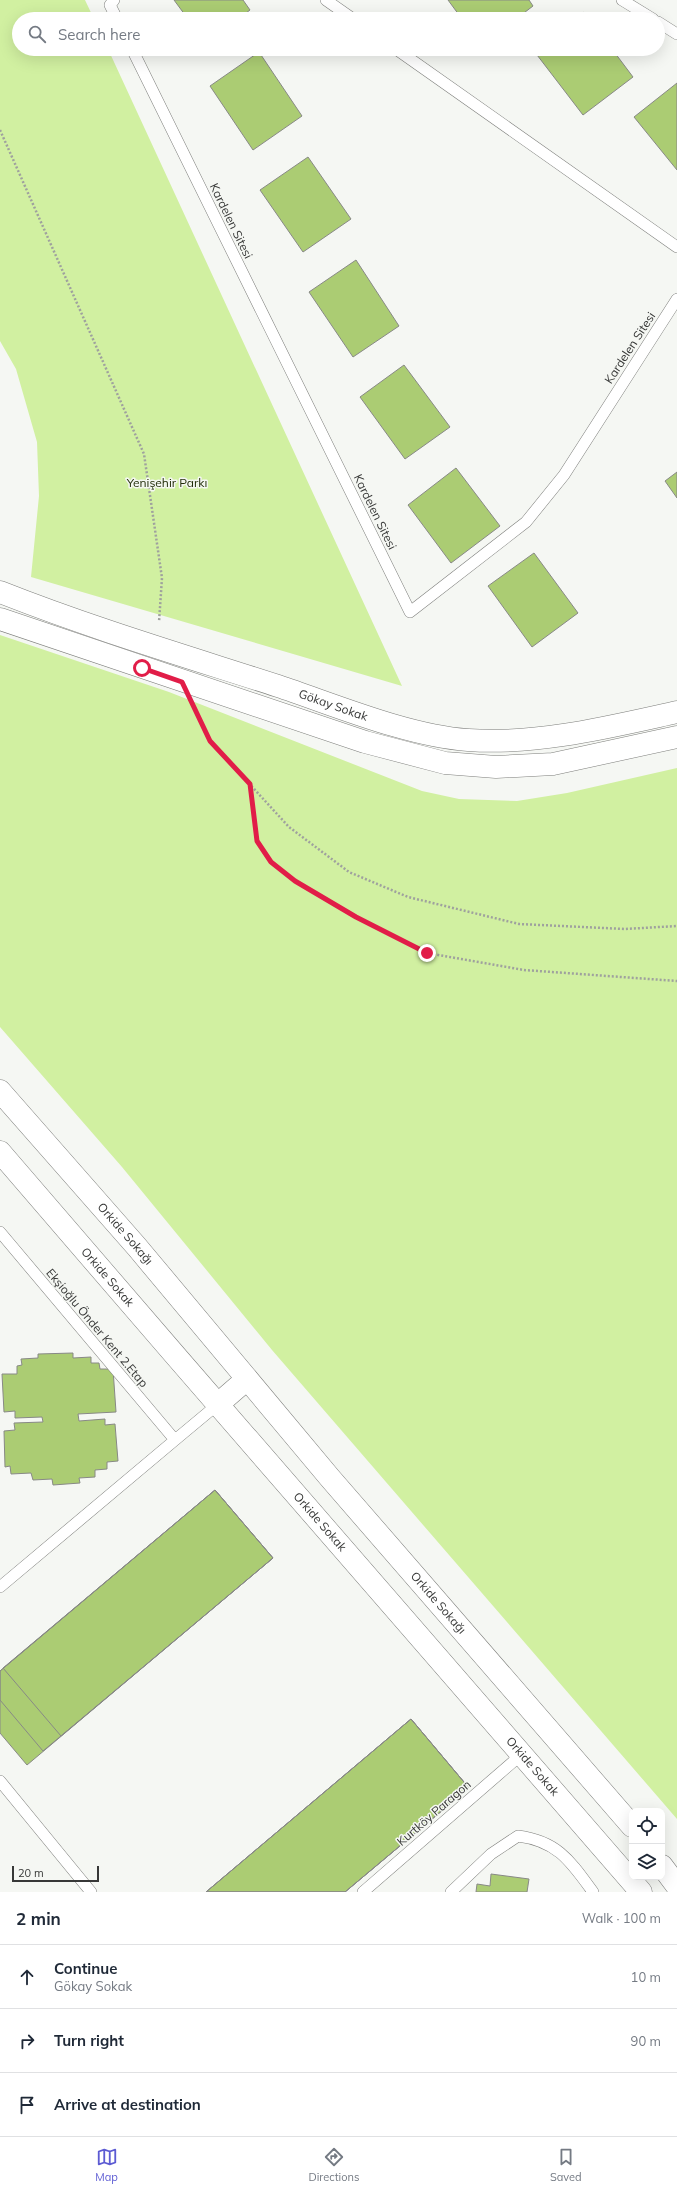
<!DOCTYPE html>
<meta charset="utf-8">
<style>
:root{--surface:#fff;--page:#f6f6f7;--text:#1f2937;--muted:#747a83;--line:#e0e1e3;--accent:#5c5bd3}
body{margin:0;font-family:Mulish,sans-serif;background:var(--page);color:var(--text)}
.controls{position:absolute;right:12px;bottom:12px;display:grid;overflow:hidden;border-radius:8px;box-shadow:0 4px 16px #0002}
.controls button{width:36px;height:36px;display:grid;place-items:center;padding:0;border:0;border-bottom:1px solid var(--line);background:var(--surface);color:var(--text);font:20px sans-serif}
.scale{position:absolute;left:12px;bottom:10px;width:87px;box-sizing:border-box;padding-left:4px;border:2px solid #373837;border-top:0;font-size:11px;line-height:14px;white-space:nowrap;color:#373837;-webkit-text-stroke:3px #f5f7f3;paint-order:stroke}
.stop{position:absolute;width:12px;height:12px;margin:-9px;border:3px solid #e11d48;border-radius:50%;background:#fff}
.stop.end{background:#e11d48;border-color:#fff;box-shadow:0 1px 4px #0008}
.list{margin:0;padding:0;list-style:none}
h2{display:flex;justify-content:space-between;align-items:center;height:52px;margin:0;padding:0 16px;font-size:17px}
h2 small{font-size:13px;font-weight:400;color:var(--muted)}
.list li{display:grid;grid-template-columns:26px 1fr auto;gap:12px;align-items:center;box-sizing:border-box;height:64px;padding:0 16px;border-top:1px solid var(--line)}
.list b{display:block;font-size:15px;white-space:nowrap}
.list p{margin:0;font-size:13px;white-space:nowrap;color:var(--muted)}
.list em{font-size:13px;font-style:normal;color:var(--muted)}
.icon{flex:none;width:22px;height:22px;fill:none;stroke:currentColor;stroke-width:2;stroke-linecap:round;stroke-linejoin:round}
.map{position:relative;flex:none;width:677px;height:1892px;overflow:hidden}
.search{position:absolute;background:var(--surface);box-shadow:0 4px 16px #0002;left:12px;right:12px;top:12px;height:44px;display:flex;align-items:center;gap:10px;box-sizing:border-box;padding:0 14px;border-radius:22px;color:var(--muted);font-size:15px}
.sheet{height:244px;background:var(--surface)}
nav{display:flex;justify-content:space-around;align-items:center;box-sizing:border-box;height:56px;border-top:1px solid var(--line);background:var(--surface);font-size:11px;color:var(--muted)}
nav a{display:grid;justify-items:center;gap:2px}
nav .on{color:var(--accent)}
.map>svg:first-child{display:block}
.green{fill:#d1f0a1}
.building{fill:#abcc73;stroke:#888986}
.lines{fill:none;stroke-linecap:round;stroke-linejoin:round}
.service-casing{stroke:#7e7f7c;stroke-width:12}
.minor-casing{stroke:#7e7f7c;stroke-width:23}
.path{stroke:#9fa19e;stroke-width:2.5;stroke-dasharray:2 2;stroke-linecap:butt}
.service{stroke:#fff;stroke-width:11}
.minor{stroke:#fff;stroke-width:22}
.route{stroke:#e11d48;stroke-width:5}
.labels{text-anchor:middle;stroke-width:3;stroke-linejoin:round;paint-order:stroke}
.street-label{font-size:12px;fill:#373837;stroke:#f5f7f3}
.park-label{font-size:12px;fill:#222e09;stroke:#f5f7f3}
</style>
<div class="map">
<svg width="677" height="1892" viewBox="0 0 677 1892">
<rect width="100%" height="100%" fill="#f5f7f3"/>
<path class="green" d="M0,0H85L94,19H19V49H108L402,686L31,577L39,496L37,442L16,369L0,341Z
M0,635L169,692L422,791L459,799L517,801L567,793L677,768V1819L272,1350L122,1167L0,1027Z"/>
<path class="building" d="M174,0H243L250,10L238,19H188Z
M448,0H529L533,6L516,19H462Z
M584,12L589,19H576Z
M537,49H612L633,77L583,115L534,51Z
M259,52L302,116L253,150L210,86Z
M677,83V170L634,117Z
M308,157L351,219L303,252L260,190Z
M356,260L399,326L353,357L309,292Z
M404,365L450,427L405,459L360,397Z
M456,468L500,526L451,563L408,505Z
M677,472V498L665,481Z
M534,553L578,613L532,647L488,586Z
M73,1353V1358L91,1357V1363H99L100,1369H113L116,1412L78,1414L79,1421L105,1419V1425L115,1424L118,1461L107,1462V1469L95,1470V1477L79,1478L80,1483L53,1485L52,1479L33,1480L31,1473L11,1474L10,1466L5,1467L4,1431L15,1430L14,1423L43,1422L42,1417L15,1418V1411L4,1412L2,1374H17V1366L22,1365L21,1359L38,1358V1354Z
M215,1490L273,1558L27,1765L0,1733V1671Z
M215,1490L273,1558L43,1751L0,1700V1671Z
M215,1490L273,1558L61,1736L3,1668Z
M411,1719L469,1788L345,1892H206Z
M411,1719L469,1788L345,1892H206Z
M411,1719L469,1788L345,1892H206Z
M491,1874L529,1879L527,1892H476L477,1884L490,1886Z"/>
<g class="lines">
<g class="service-casing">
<path id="service" d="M114,0L110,5L117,19
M326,0L353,19
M622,0L653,19
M658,22L677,34
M132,49L410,612L526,522L564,475L677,299
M396,49L677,247
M0,1232L175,1440L217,1405
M0,1587L175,1440
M0,1781L91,1892
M363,1892L522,1754
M451,1892L491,1854L518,1836C558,1841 571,1862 593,1892"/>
</g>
<g class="minor-casing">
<g id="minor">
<path id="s1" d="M0,592C91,628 185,656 278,686C335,705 408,736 468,740C537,745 609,727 677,712"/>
<path d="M0,619L365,742L445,763L496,767L553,764L677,737"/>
<path id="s2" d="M0,1091L137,1247L330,1478L632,1826"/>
<path id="s3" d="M0,1152C212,1400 428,1644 641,1892"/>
<path d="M217,1405L247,1379"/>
<path d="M662,1866L677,1886"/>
</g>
</g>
<path class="path" d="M0,130L144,454L162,578L159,622
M197,713L210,741L289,827L349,872L408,897L519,924L625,929L677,926
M250,786L257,841L271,861L295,881L356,917L427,953L524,970L677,981"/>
<use href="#service" class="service"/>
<use href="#minor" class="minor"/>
</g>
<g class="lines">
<path class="route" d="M142,668L182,682L210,741L250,784L257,841L271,862L295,881L356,917L427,953"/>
</g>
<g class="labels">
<g class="street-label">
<text transform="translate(231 221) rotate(64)" y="4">Kardelen Sitesi</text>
<text transform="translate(630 348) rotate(-57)" y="4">Kardelen Sitesi</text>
<text transform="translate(375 512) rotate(64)" y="4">Kardelen Sitesi</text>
<text dy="4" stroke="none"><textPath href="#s1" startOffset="352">Gökay Sokak</textPath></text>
<text dy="4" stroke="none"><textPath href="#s2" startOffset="190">Orkide Sokağı</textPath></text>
<text dy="4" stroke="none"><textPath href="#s3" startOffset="165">Orkide Sokak</textPath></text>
<text transform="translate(97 1328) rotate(50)" y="4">Ekşioğlu Önder Kent 2.Etap</text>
<text dy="4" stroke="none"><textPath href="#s3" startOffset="489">Orkide Sokak</textPath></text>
<text dy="4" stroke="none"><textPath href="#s2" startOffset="674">Orkide Sokağı</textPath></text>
<text dy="4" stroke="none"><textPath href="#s3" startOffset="813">Orkide Sokak</textPath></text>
<text transform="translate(434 1813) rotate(-41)" y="4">Kurtköy Paragon</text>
</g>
<g class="park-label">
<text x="167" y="487">Yenişehir Parkı</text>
</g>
</g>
</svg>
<div class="controls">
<button><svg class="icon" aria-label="locate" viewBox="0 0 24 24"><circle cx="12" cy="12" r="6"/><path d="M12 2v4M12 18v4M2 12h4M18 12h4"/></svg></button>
<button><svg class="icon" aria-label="layers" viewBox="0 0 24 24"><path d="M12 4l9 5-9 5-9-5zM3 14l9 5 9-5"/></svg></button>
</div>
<div class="scale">20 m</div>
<div class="stop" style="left:142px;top:668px"></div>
<div class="stop end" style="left:427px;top:953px"></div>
<div class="search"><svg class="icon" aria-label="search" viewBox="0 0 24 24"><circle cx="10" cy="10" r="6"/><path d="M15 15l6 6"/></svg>Search here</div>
</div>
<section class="sheet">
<h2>2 min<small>Walk · 100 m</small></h2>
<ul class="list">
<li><svg class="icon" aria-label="ahead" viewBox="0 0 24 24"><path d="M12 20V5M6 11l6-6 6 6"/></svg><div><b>Continue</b><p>Gökay Sokak</p></div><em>10 m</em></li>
<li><svg class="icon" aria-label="right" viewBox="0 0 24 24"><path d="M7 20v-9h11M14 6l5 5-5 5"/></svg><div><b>Turn right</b></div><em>90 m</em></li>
<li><svg class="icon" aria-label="arrive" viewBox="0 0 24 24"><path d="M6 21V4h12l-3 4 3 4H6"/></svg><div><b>Arrive at destination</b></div></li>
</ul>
</section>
<nav>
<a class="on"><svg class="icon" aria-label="map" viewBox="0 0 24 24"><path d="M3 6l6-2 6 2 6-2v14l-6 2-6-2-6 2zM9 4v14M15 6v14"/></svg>Map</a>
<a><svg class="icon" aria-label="directions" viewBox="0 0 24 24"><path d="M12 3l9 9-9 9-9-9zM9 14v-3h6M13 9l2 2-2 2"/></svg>Directions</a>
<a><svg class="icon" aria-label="saved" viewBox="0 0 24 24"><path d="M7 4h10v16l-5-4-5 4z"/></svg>Saved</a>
</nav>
